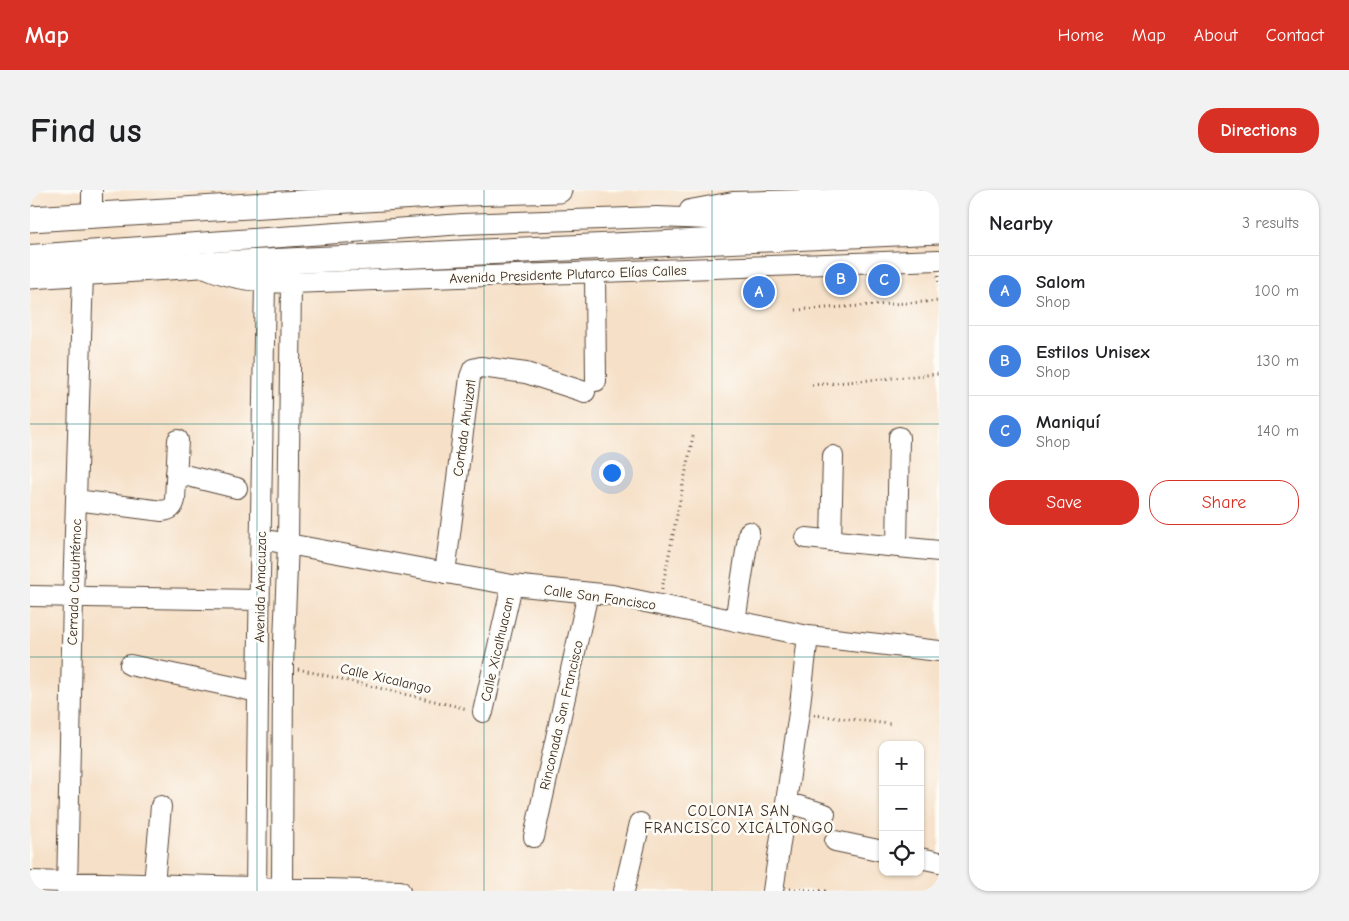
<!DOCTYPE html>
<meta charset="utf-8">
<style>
:root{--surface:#fff;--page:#f2f2f2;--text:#202124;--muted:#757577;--line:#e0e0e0;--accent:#d93025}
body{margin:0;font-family:"Comic Neue",sans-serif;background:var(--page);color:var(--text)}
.controls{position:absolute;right:15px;bottom:15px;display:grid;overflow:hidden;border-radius:10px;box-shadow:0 1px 4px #0004}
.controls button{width:45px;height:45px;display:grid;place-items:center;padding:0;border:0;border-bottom:1px solid var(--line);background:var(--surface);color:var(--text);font:25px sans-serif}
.you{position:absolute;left:581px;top:282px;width:18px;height:18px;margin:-12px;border:4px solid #fff;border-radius:50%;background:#1a73e8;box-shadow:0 0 0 8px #1a73e833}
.badge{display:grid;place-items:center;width:32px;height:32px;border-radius:50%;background:var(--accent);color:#fff;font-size:16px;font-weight:700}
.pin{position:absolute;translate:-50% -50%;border:2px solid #fff;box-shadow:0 1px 5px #0006}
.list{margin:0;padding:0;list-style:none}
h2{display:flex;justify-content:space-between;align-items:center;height:65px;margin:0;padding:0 20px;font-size:21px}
h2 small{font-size:16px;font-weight:400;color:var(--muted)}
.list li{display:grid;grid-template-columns:32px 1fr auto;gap:15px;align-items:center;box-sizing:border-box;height:70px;padding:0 20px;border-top:1px solid var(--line)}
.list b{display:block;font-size:19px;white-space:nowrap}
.list p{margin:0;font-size:16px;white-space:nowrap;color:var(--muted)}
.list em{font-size:16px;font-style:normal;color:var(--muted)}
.actions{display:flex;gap:10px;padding:15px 20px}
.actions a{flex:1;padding:11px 0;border:1px solid var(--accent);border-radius:20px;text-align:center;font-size:18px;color:var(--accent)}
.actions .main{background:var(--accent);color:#fff}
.icon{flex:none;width:28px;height:28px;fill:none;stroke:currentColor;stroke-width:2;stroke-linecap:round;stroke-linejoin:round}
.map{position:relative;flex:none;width:909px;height:701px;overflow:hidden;border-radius:20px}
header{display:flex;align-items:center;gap:30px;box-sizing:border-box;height:70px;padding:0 25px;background:var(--accent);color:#fff}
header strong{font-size:24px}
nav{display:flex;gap:28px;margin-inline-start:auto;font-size:18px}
.intro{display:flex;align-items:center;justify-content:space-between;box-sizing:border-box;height:120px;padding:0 30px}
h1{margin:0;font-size:35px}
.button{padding:12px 22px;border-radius:20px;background:var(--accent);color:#fff;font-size:18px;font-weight:700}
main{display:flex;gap:30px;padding:0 30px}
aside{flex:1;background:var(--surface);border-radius:20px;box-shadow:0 1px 4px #0004}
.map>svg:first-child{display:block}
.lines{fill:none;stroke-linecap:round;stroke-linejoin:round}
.minor-casing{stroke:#574537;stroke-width:22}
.major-casing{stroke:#574537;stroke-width:27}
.path{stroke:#574537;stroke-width:3;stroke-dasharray:1 4;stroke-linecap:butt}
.minor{stroke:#fff;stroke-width:20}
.major{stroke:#fff;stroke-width:25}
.grid{fill:none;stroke:#0f766e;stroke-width:1;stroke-opacity:0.55}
.labels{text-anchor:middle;stroke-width:5;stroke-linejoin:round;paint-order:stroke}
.street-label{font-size:14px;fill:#3b2a1e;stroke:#fdfcf7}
.neighbourhood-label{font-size:15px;letter-spacing:1px;fill:#3b2a1e;stroke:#fdfcf7}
</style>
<header>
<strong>Map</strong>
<nav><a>Home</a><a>Map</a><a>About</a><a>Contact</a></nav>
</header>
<div class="intro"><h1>Find us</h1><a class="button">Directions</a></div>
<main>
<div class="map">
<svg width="909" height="701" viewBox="0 0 909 701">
<rect width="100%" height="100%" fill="#fdfcf7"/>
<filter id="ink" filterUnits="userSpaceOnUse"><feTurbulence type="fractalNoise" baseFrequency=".02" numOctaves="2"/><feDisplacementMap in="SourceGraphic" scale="10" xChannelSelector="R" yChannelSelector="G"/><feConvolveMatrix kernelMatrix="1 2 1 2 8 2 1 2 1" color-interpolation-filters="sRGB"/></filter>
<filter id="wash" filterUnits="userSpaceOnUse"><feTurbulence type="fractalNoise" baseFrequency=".0096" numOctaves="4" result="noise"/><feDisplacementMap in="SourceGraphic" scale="20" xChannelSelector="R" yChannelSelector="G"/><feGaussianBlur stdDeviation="1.12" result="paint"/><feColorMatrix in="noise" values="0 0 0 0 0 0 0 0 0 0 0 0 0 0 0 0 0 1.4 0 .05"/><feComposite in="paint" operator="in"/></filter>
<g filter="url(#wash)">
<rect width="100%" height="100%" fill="#f6e0c7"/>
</g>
<g filter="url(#ink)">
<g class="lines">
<g class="minor-casing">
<path id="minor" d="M660,20L703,12L877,7L909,12
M62,25V0
M0,65L433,34L627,27L704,30L878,25L909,20
M174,77C203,90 229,92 261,93L909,70
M565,83L566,191
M146,283L207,298
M46,310L132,321C140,320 143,318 145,310L148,250
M776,348L909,361
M231,349L482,395L582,405L778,446L909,461
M801,351L803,266
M867,356L869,247
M415,383L440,187L443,179L451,177L496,183L555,202
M0,406L229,410
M705,431L719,342
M100,475L228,502
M453,522L482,395
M756,612L795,624
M504,647L558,403
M805,651L853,661
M890,668L909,672
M0,691L370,701
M124,694L131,616
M37,701L43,407L53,83
M226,701L228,502L235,92
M252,701L253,476L258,353L261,93
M594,701L610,633
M743,701L769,523L778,446"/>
</g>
<g class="major-casing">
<path id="major" d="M0,29L437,3L529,0
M0,86L169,75L909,41"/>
</g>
<path class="path" d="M908,86L909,96
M766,120L909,111
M782,195L909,184
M632,399L663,246
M268,479L438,519
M784,525L860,534
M760,699L797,701"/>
<use href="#minor" class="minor"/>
<use href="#major" class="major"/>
</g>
</g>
<path class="grid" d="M227,0V701M454,0V701M682,0V701M0,234H909M0,467H909"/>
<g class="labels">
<g class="street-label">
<text transform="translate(538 84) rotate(-2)" y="5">Avenida Presidente Plutarco Elías Calles</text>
<text transform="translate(434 238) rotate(-82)" y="5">Cortada Ahuizotl</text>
<text transform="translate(44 392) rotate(-88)" y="5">Cerrada Cuauhtémoc</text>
<text transform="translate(230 397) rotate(-89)" y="5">Avenida Amacuzac</text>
<text transform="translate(570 407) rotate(8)" y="5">Calle San Fancisco</text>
<text transform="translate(467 459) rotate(-77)" y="5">Calle Xicalhuacan</text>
<text transform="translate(356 488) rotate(13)" y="5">Calle Xicalango</text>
<text transform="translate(531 525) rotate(-77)" y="5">Rinconada San Francisco</text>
</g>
<g class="neighbourhood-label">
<text x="709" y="626">COLONIA SAN<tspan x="709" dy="17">FRANCISCO XICALTONGO</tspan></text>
</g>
</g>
</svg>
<div class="controls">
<button>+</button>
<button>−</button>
<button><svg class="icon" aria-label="locate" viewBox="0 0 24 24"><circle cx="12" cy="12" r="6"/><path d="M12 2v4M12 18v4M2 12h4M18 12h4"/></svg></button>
</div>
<div class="you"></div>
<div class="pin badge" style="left:729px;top:102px;background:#3f7fe0">A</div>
<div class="pin badge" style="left:811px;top:89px;background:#3f7fe0">B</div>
<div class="pin badge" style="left:854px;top:90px;background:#3f7fe0">C</div>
</div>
<aside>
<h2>Nearby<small>3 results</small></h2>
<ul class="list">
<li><span class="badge" style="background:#3f7fe0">A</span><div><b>Salom</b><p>Shop</p></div><em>100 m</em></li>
<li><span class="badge" style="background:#3f7fe0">B</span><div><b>Estilos Unisex</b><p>Shop</p></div><em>130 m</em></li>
<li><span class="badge" style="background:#3f7fe0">C</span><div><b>Maniquí</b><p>Shop</p></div><em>140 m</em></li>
</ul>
<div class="actions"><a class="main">Save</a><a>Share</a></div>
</aside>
</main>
